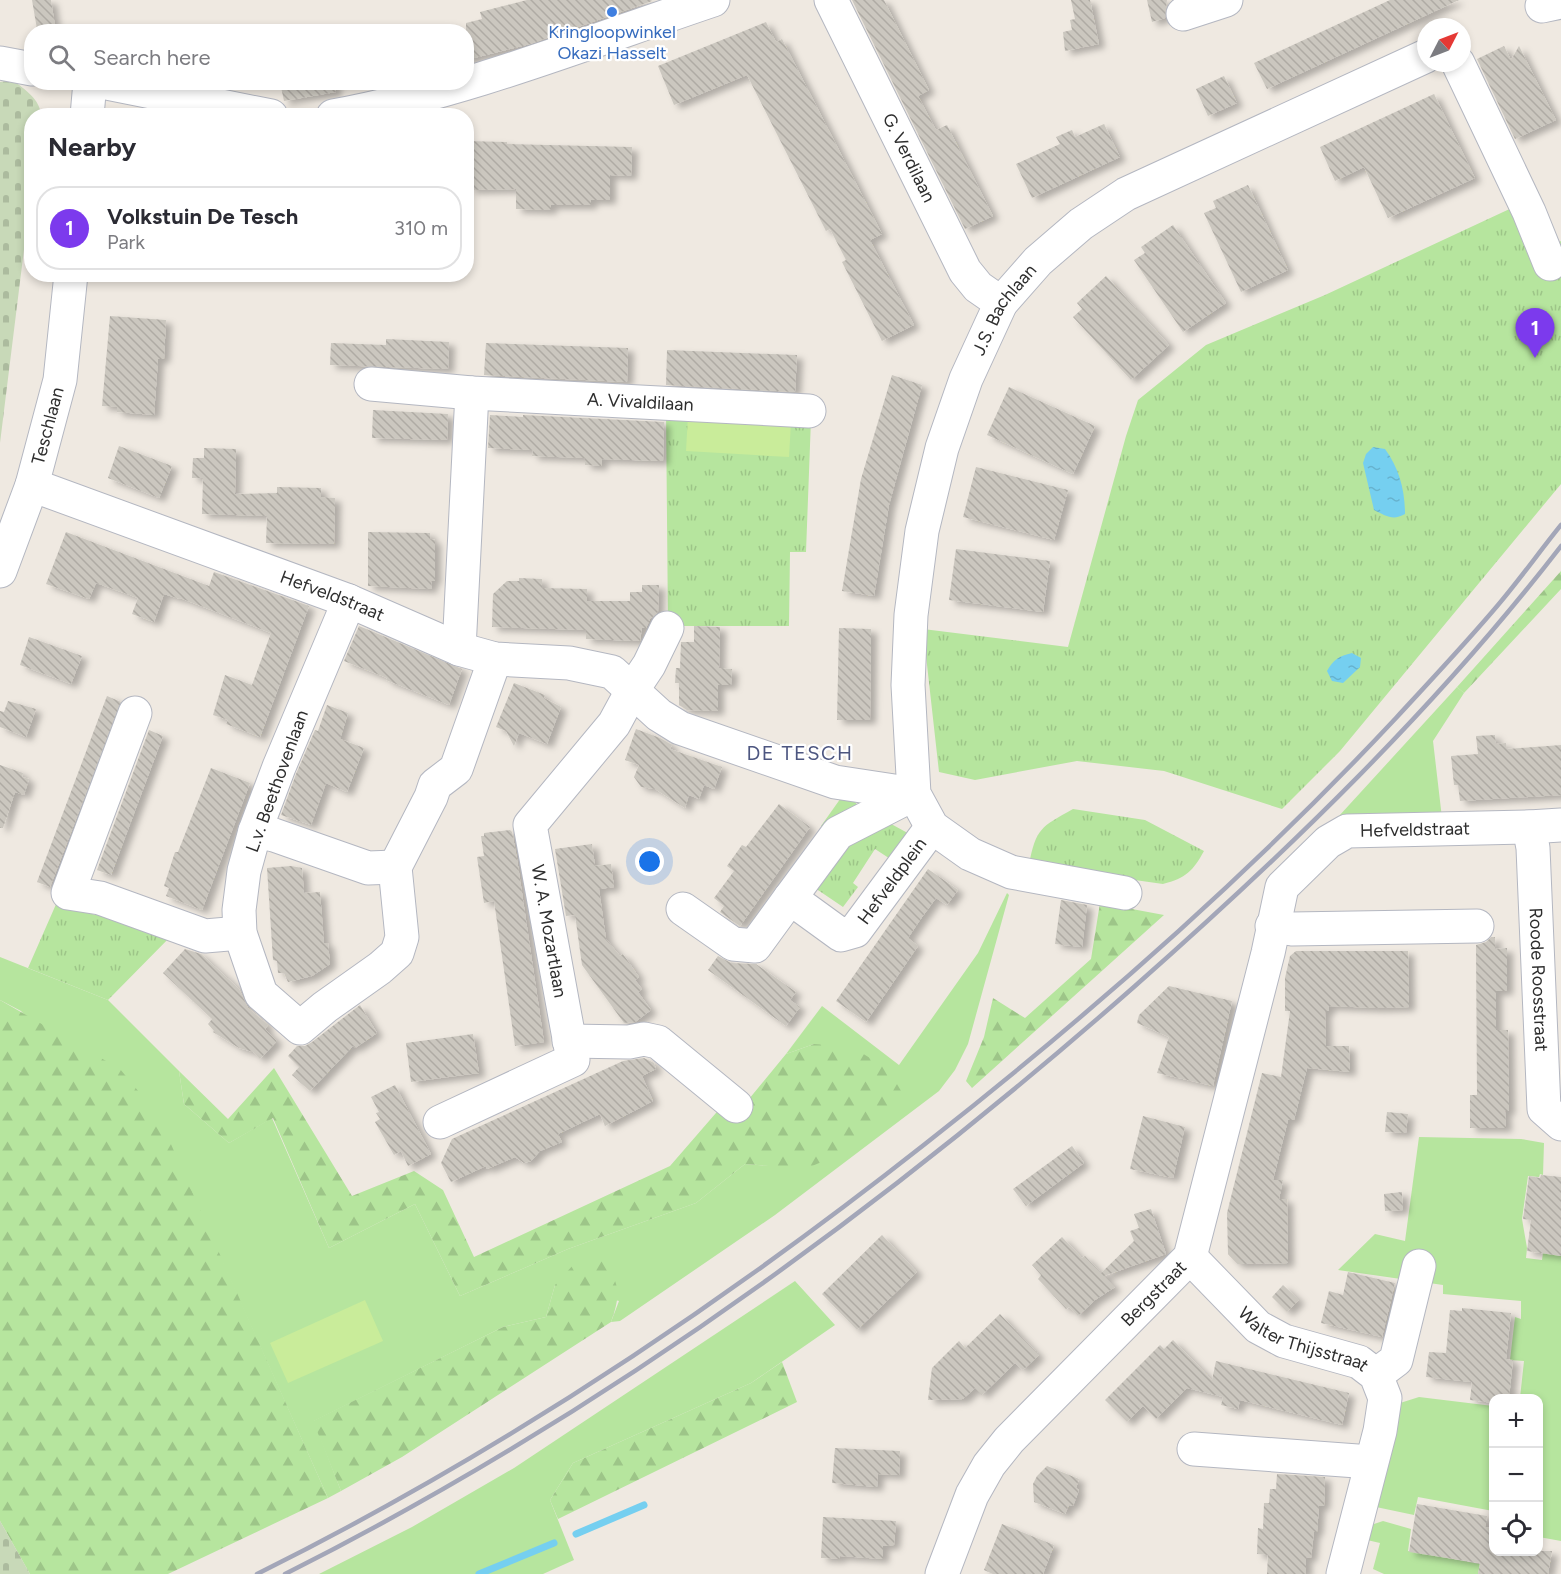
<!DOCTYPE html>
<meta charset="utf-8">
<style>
:root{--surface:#fff;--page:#f7f7f7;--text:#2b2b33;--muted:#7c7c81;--line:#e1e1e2;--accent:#7c3aed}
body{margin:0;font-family:Figtree,sans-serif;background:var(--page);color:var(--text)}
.controls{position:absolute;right:18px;bottom:18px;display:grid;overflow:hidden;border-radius:12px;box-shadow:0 3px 9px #0003}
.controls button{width:54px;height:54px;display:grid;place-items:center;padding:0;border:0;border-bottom:2px solid var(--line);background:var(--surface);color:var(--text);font:30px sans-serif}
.compass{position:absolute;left:1417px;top:18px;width:54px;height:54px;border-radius:50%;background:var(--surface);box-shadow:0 3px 9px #0003;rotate:48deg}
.you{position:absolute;left:650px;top:862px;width:21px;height:21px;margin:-15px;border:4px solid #fff;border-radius:50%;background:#1a73e8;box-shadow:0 0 0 9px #1a73e833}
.badge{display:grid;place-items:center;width:39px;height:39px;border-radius:50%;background:var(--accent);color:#fff;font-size:20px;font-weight:700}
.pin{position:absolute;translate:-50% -50px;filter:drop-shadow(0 2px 3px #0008)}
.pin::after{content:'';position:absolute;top:32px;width:21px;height:18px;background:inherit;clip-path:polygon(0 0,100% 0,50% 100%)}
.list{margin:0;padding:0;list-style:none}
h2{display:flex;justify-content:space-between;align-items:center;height:78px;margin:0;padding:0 24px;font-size:26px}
h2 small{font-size:20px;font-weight:400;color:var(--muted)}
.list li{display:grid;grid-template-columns:39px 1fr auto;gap:18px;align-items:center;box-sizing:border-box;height:84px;margin:0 12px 12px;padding:0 12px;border:2px solid var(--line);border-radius:24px}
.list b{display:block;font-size:22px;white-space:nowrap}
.list p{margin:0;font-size:20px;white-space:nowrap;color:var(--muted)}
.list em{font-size:20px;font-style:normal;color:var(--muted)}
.icon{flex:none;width:33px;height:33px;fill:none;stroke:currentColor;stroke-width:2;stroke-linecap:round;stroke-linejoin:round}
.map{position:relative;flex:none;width:1561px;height:1574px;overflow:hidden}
.search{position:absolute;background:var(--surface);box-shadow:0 3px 9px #0003;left:24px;top:24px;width:450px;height:66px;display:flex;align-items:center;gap:15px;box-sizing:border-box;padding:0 21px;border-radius:24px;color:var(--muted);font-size:22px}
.panel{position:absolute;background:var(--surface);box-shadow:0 3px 9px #0003;left:24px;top:108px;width:450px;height:174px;border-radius:24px}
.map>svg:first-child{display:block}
.grass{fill:#b6e59e}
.forest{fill:url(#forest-firs)}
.cemetery{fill:url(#cemetery-stones)}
.park{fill:url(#park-tufts)}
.pitch{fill:#c9ec9a}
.water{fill:url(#water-ripples)}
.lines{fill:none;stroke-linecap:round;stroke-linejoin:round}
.stream{stroke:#75cff0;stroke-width:7}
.building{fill:url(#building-back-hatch);filter:url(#shadow)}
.minor-casing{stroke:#b4b7c1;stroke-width:35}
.minor{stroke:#fff;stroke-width:33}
.rail{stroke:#a3a6b8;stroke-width:4.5}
.shop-dot{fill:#3f7fe0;stroke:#fff;stroke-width:2}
.labels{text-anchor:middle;stroke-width:4.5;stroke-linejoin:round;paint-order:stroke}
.shop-label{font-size:18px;fill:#366cbe;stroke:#fff}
.street-label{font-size:18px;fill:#2e2e2e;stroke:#fff}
.neighbourhood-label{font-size:20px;letter-spacing:1.5px;fill:#4d5680;stroke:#fff}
</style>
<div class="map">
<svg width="1561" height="1574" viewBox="0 0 1561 1574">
<defs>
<pattern id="forest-firs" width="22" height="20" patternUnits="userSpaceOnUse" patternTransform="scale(1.5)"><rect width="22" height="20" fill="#b6e59e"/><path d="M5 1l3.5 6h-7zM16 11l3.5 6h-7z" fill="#9dc588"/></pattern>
<pattern id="cemetery-stones" width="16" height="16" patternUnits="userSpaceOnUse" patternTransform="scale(1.5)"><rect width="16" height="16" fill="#c8d9b8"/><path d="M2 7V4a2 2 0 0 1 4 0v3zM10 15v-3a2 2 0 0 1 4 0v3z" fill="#acbb9e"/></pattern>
<pattern id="park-tufts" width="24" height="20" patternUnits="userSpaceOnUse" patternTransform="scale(1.5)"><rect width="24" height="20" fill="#b6e59e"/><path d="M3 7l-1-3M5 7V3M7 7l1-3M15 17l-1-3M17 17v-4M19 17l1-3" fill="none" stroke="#9dc588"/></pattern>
<pattern id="water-ripples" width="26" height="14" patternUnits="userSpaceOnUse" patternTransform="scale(1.5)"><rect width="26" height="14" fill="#75cff0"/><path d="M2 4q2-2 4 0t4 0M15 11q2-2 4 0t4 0" fill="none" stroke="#66b2ce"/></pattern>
<pattern id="building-back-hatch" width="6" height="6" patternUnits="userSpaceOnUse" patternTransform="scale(1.5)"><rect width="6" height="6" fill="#cbc7bf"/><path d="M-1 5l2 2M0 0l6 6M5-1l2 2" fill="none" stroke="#afaba4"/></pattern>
<filter id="shadow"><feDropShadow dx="6" dy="4" stdDeviation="3" flood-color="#0004"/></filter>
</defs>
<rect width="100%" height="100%" fill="#efe9e1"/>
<path class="grass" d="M1457,687L1464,693L1433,741L1442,818L1328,828Z
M843,795L850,796L860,808L829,831L821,826Z
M1007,893L1009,895L968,1044L955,1070L939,1091L775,1215L620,1321L611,1322L619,1301L555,1285L546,1317L503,1327L314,1421L341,1491L328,1498L196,1203L21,1011L0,1000V957L108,1000L179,1071L184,1104L229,1143L272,1118L329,1248L415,1204L460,1296L568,1249L696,1203L745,1164L770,1166L814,1044L786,1054L822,1006L899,1065L978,953Z
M1419,1137L1521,1139L1544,1143L1543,1175L1540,1174L1539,1177L1528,1176L1522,1219L1527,1248L1526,1258L1542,1260L1543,1253L1561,1256V1541L1539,1537L1538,1398H1520L1524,1361L1510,1360L1515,1317L1521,1319V1301L1443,1294V1285L1338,1270L1375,1234L1405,1241Z
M795,1281L835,1325L751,1383L573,1463L550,1500L574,1560L543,1574H319L412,1527L514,1468Z
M1419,1397L1493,1406V1511L1418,1497L1414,1515L1376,1507L1397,1404Z
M1383,1521L1411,1529L1408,1551L1480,1564L1478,1574H1384L1373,1569L1380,1543L1367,1540L1371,1525Z"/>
<path class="forest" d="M1561,571V589L1464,693L1457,687Z
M1100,903L1164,915L972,1088L966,1081L984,1037L993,998L1025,1018L1091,959Z
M0,1000L120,1069L158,1115L328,1498L168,1574H30L0,1521Z
M814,1044L852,1047L888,1069L907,1101L867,1136L838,1155L805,1169L745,1164L696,1203L568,1249L460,1296L415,1204L329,1248L273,1118L229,1143L184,1104L179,1071L228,1119L274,1068L352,1196L414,1171L443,1190L474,1257L670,1166L722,1106L735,1116L786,1054Z
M601,1256C619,1283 622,1291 611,1322L402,1457L341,1491L313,1421L503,1327L546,1317L555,1285L574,1264Z
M782,1362L797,1402L558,1519L550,1500L573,1463L751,1383Z"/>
<path class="cemetery" d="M13,80C25,90 40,99 41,115L32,116L31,193L0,443V82Z
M0,1521L30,1574H0Z"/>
<path class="park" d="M1516,206L1551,246L1561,241V484L1340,751L1282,809L1164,771L1077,761L975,780L939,772L923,629L1068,647L1126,436L1138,400L1206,345L1325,295Z
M666,409L811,419L806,552H790L789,626H668Z
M1073,809L1145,820L1204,851C1193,871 1186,878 1163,884L1029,865C1036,828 1041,827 1073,809Z
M882,819L915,837L898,864L875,849L853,883L858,887L843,907L812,886L837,851Z
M57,902L95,915L100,903L175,932L108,1000L28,968Z"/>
<path class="pitch" d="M688,416L791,422L789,457L686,451Z
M365,1300L383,1341L288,1383L270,1343Z"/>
<path class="water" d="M1373,447L1385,449C1399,468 1405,490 1405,514C1393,521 1386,516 1374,510L1363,463L1366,454Z
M1352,653L1361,658L1360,667L1343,683L1332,681L1327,671C1333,660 1339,656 1352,653Z"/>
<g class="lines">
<path class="stream" d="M576,1534L644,1505
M479,1574L554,1543"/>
</g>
<path class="building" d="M32,0H51L55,26L37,29Z
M527,0H651L652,1L530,44L466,60V23L482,19L480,12Z
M852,0H884L929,90L918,96L936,130L947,125L993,216L965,229Z
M1071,0H1090L1099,44L1065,51L1063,32L1072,30L1070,20L1075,19Z
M1147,0H1167L1165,18L1152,22Z
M1390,0H1459L1267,89L1254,63Z
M766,22L776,42L782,39L882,234L870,240L914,325L882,341L842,262L846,260L830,229L826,231L747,75L674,105L658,66Z
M1504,46L1511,60L1519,46L1556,120L1515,139L1477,59Z
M1224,76L1237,103L1208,116L1196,89Z
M280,82H335L336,92L284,101Z
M1434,94L1475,178L1388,218L1364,167L1335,181L1320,147Z
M1104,124L1120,157L1032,198L1016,164L1060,144L1056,137L1072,130L1075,137Z
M466,141L507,142V144L632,147L631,176L610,175V200H591V205H551V210L516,209V189L470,190V182H466Z
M1248,185L1288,270L1241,292L1204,213L1216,208L1213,201Z
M1173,225L1226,303L1183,332L1134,260L1145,253L1141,247Z
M1106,276L1169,345L1131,380L1073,317L1082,309L1077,303Z
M110,316L166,320L164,359H158L154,415L117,412V407L102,406Z
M386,339L449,342L448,369L330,365L331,343L386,345Z
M486,343L628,348L627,382L484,375Z
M667,350L797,355L795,392L666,385Z
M892,375L922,385L889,505L874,596L842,591L861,479Z
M1009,387L1095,426L1073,474L987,435Z
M373,410L448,414L447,440L372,438Z
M490,415L523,417V415L664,422L663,461L602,459L601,466L585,465V458L532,456L533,450L488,448Z
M119,446L172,466L159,498L108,478Z
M204,448L236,449L235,494L277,493V487L321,488V497L335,498L334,544L266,543L267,516L202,514L203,478H192L193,458H204Z
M976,467L1068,490L1054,540L963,517Z
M66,532L209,586L214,572L309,606L260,737L226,724L228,720L213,715L225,675L252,685L271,633L180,598V599L164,594L154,622L132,614L138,598L96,583L89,599L46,584Z
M368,532L430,533V539L435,540V581H431L432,589L368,586Z
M956,549L1050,561L1043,612L949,600Z
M519,578L542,579V588L587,589V601H630V592H642V585H659L658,612L650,619L646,628H642L640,641L586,639V630L492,627L493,594L507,581H519Z
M359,626L462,669L449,705L386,680L387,678L344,661Z
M694,626L720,627L719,668L732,669L731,685H718V711L687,710L679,705V683H675L676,668H680L681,642H694Z
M839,628L871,629L870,720H837Z
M29,637L82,656L71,684L20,665Z
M514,683L545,695L544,698L561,707L547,744L519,733L514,746L506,731L496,727Z
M107,696L121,702L50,887L37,882Z
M8,701L36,709L26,737L0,727V711L4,712Z
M327,705L348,713L340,739L364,748L347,792L326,783L311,825L281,815L296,774L315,730L318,731Z
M636,729L660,738L672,745L670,749L722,767L714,789L704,785L699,799L689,795L685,808L655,789L641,787L634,777L639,765L625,760Z
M149,730L163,736L111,875L97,870Z
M1495,735L1496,744L1506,743L1507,749L1561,745V795L1460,801L1458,785H1454L1451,756L1478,754L1476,736Z
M0,765L23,773L22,777L29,779L24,795L15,792L3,828H0Z
M211,768L250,783L202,910L166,896L169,888L164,886L175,852H178Z
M779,804L810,827L740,926L720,912L724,906L714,898L734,871L727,866L742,845L746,847Z
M510,830L512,832L517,859L544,1042L515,1046L494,901L484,903L477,857L484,856L481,836H484V833Z
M592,844L595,866L611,864L614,887L599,889L606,939L620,956L623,954L639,977L635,980L642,989L638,992L651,1010L635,1022L624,1023L582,965L575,915L566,916L555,849Z
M291,866L302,868L304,893L320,892L324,943H328L330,964L312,976L288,982L284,973H278L277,961L273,960L267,868Z
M928,869L958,890L947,905L936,898L920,920L908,938L918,946L866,1022L836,1001Z
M1061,900L1087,905L1082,947L1055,944Z
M1491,937H1495V949L1507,948V991H1496V1030H1508L1509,1111H1505L1506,1128H1470V1095H1477L1476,945L1486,942Z
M185,949L201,954L239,989L248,1008L268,1025L265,1029L277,1041L260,1059L253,1052L239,1048L213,1032L214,1031L208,1024L212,1019L163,973Z
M1296,951H1408L1409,1007L1378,1008L1329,1006V1011H1325L1326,1046H1349L1350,1072L1307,1068L1294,1120H1288L1273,1180H1283L1279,1199H1287L1288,1263L1238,1264L1228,1254L1227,1213L1262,1073L1281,1077L1290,1011H1285V978L1290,956Z
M718,956L731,963L756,964L796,992L790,1000L800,1007L786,1026L708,970Z
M1169,986L1232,1001L1213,1086L1157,1073L1169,1037L1137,1023L1139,1015Z
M360,1005L377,1033L355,1048L353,1046L310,1091L292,1075L299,1067L288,1056L297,1046H305L312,1042Z
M473,1034L479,1073L411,1082L406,1043Z
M644,1058L654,1063L656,1069L642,1076L653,1101L605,1126L600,1114L558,1134L562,1142L540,1151L531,1161L524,1163L515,1157L487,1169L486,1166L451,1182L441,1163L452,1139L623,1061Z
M395,1085L431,1154L408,1166L401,1151L394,1155L375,1122L380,1119L376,1113L379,1112L371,1097Z
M1387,1112L1408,1114L1406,1133L1385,1132Z
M1143,1116L1185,1127L1173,1178L1130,1169Z
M1072,1146L1084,1163L1026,1206L1013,1189Z
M1541,1175L1561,1177V1256L1527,1251L1531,1220L1523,1219L1529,1176L1540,1178Z
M1402,1192L1403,1210L1385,1211L1384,1194Z
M1151,1209L1166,1254L1104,1276L1115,1287L1095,1300L1078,1316L1069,1307L1066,1309L1038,1279L1041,1275L1032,1265L1062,1237L1082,1258L1085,1256L1101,1273L1134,1241L1130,1231L1139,1228L1134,1214Z
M882,1235L917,1272L857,1330L822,1294Z
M1348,1272L1395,1283L1382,1337L1321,1323L1329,1291L1343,1295Z
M1283,1285L1299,1300L1287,1312L1272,1297Z
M1462,1308L1511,1313L1506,1359L1513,1360L1509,1398H1494V1403L1470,1400L1472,1382L1426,1377L1429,1352L1446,1353L1450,1310L1462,1311Z
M1000,1314L1039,1355L1023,1370L1015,1363L982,1395L975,1388L963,1399L928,1400L932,1368L959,1341L965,1348Z
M1173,1340L1212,1380L1216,1361L1349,1393L1342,1425L1240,1400L1238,1409L1221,1405L1223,1397L1187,1388L1156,1419L1143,1406L1127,1422L1105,1400L1160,1345L1164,1349Z
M835,1448L900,1451L899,1475L878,1474L877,1487L832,1483Z
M1047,1466L1079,1479L1076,1488L1079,1490L1073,1506L1069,1505L1065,1514L1034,1502L1033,1484L1037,1476Z
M1277,1474L1325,1477L1324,1506H1319L1317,1532H1314L1311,1558L1306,1557V1574H1267L1268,1555L1257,1554L1258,1528L1263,1529L1264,1503H1269L1270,1489H1276Z
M1417,1504L1487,1516L1485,1527L1494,1529V1551H1552L1548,1574H1478L1480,1563L1409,1552Z
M823,1517L896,1521L894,1545L883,1546V1559L840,1556V1559L821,1558Z
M1002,1524L1054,1545L1043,1574H993L984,1570Z"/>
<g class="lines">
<g class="minor-casing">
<g id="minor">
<path id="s1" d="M831,0L965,271L978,287L1001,303"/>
<path d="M1542,6L1561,2"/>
<path d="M1183,14L1226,0"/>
<path d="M0,63L32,69"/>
<path d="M1458,63L1529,212L1550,264"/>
<path d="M102,82L271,116"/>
<path d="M87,116L90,82"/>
<path d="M333,116C464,92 588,42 713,0"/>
<path id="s2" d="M371,384L472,393L809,411"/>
<path id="s3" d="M32,485L349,601L459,649L495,659L569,663L612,672L659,715L680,728L835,782L914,794"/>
<path id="s4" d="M0,571L32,485L60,380L71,274"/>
<path d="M349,601L279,767L255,831L244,871L239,910L240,933L261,994L300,1028L325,1007L380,968L397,953L402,937L395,867L431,797L435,785L456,769L495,659"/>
<path d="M459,649L472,393"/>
<path d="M135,713L68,893L100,898L205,936L240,933"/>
<path id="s5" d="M914,794L838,833L790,898L841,935L855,931L932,827"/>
<path id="s6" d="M1529,827L1533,848L1544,1109L1561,1124"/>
<path d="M255,831L274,835L368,868L395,867"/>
<path id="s7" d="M1125,893L1011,872L970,854L932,827L914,794L908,685L911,615L922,531L942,448L966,379L1001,303L1038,261L1081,224L1126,194L1426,56"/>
<path d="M683,909L733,944L755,946L790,898"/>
<path d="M1272,926L1292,929L1477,926"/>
<path d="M569,1041L629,1042L644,1039L658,1042L736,1106"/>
<path d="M440,1122L573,1060L530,825L614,724L633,689L649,665L667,628"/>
<path id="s8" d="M1190,1257L1258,1327L1284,1341L1359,1362L1376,1375L1385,1398L1380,1431L1343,1574"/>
<path d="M1376,1375L1396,1360L1419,1266"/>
<path d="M1194,1449L1371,1462"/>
<path id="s9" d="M942,1574L972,1495L989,1465L1009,1440L1190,1257L1268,953L1282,887L1328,842L1347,831L1529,827L1561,825"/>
</g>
</g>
<use href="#minor" class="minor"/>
<path class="rail" d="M257,1574C495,1456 717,1308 925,1144C1092,1013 1251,873 1396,718C1430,681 1466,643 1498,605C1520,579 1540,551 1561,525
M285,1574C594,1419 876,1214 1135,986C1288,851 1436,708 1561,546"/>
</g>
<circle class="shop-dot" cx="612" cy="12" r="6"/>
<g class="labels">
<g class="shop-label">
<text x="612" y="38">Kringloopwinkel<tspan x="612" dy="21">Okazi Hasselt</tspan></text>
</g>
<g class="street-label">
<text dy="6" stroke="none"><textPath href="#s1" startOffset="176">G. Verdilaan</textPath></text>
<text dy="6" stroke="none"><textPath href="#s7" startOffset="747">J.S. Bachlaan</textPath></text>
<text dy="6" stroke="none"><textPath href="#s2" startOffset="270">A. Vivaldilaan</textPath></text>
<text dy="6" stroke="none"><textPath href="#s4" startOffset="153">Teschlaan</textPath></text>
<text dy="6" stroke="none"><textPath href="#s3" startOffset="320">Hefveldstraat</textPath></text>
<text transform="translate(277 781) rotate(-70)" y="6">L.v. Beethovenlaan</text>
<text dy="6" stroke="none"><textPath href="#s9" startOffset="944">Hefveldstraat</textPath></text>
<text dy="6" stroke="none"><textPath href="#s5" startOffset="306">Hefveldplein</textPath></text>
<text transform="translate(549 931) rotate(80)" y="6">W. A. Mozartlaan</text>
<text dy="6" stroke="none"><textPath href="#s6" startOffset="153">Roode Roosstraat</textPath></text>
<text dy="6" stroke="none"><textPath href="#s9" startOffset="357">Bergstraat</textPath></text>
<text dy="6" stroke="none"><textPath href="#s8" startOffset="144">Walter Thijsstraat</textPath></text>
</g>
<g class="neighbourhood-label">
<text x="800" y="760">DE TESCH</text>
</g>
</g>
</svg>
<div class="controls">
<button>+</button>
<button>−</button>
<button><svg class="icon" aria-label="locate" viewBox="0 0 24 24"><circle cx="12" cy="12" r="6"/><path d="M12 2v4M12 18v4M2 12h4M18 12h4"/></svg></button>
</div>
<svg class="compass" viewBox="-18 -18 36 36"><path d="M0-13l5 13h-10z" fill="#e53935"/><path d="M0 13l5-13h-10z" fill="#7c7c81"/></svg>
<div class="you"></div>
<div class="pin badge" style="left:1535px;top:358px">1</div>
<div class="search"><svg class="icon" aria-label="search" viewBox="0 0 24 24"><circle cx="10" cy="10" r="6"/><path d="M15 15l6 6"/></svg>Search here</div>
<section class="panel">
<h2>Nearby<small></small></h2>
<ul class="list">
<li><span class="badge">1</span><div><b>Volkstuin De Tesch</b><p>Park</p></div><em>310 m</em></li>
</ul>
</section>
</div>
